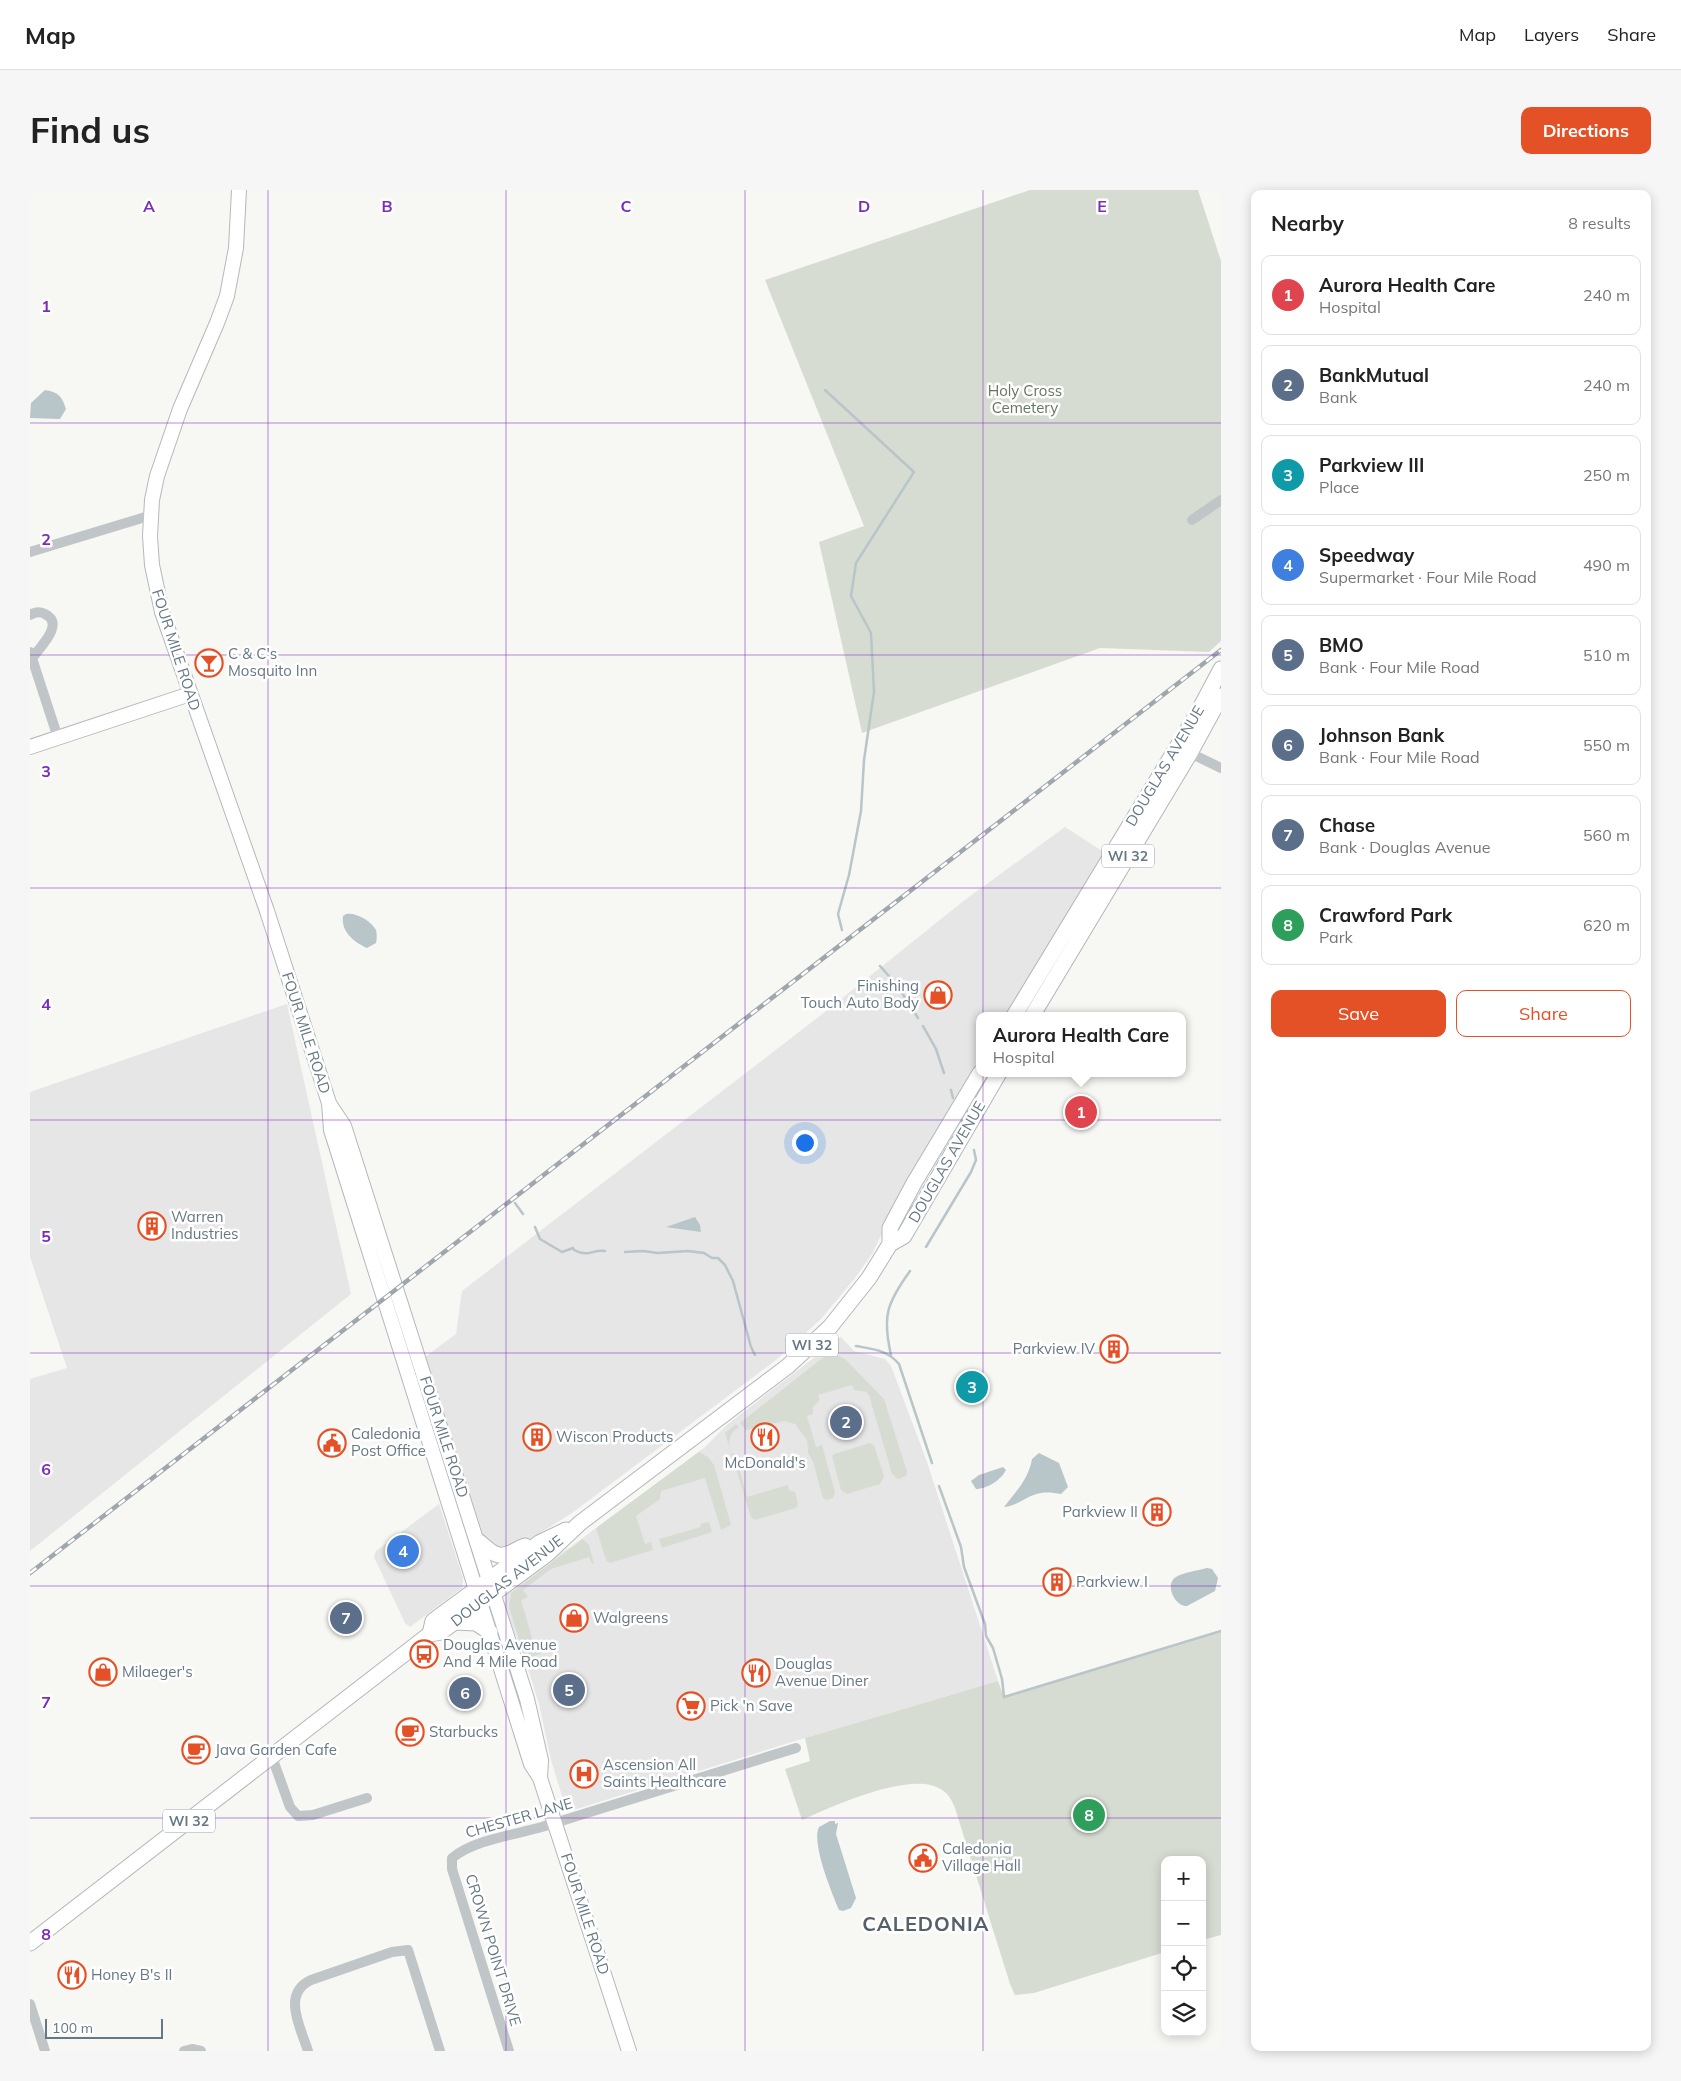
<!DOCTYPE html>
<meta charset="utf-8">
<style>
:root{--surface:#fff;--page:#f6f6f6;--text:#222;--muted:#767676;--line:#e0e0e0;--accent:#e55126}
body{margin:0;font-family:Mulish,sans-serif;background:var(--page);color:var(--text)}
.controls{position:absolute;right:15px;bottom:15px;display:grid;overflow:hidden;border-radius:10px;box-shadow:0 2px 12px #0003}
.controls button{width:45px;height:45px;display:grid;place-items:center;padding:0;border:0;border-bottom:1px solid var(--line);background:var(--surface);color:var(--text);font:25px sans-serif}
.scale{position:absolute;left:15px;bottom:12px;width:118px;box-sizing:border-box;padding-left:5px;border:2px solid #667885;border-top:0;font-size:14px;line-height:18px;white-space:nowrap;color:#667885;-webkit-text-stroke:4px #fff;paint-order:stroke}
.you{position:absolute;left:774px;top:952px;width:18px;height:18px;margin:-12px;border:4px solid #fff;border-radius:50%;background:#1a73e8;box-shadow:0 0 0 8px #1a73e833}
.badge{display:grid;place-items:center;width:32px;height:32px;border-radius:50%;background:var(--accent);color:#fff;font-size:16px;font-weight:700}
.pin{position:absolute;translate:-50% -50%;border:2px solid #fff;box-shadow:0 1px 5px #0006}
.popup{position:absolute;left:946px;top:822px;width:210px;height:65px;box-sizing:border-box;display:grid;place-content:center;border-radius:10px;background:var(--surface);filter:drop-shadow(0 1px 4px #0005);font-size:16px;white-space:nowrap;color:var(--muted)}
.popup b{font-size:19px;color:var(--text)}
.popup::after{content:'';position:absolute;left:50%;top:100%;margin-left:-10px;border:10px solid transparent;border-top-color:var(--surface)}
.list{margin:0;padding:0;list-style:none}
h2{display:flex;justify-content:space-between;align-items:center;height:65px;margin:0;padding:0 20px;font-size:21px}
h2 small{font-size:16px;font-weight:400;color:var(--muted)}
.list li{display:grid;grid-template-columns:32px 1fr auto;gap:15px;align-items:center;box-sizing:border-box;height:80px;margin:0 10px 10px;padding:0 10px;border:1px solid var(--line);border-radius:10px}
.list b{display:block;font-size:19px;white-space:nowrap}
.list p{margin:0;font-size:16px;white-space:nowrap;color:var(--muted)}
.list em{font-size:16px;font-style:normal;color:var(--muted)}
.actions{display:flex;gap:10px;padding:15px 20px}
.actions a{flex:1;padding:11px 0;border:1px solid var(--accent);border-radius:10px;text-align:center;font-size:18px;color:var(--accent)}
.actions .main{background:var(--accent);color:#fff}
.icon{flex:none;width:28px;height:28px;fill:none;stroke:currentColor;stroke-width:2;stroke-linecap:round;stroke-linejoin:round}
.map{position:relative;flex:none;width:1191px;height:1861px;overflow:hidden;border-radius:10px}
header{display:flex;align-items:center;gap:30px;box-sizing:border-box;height:70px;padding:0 25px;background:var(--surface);border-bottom:1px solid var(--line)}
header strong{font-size:24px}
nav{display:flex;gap:28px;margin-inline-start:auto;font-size:18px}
.intro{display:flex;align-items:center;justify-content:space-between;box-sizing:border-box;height:120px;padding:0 30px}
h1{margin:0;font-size:35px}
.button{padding:12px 22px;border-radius:10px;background:var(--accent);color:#fff;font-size:18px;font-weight:700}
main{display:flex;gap:30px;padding:0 30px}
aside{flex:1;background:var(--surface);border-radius:10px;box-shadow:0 2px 12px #0003}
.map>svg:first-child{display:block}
.built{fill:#e5e6e5}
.green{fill:#d7dcd3}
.water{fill:#b8c5c9}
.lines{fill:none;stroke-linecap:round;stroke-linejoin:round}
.stream{stroke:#b8c5c9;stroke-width:2.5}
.secondary-casing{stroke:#b3b9bd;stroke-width:16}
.primary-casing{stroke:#b2b7bb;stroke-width:17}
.street{stroke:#c0c5c8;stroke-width:10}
.secondary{stroke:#fff;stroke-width:14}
.primary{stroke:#fff;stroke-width:15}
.rail-casing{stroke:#9fa7ac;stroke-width:4.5}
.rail{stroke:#fff;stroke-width:2.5;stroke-dasharray:8;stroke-linecap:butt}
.grid{fill:none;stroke:#7b2cbf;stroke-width:1;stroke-opacity:0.55}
.labels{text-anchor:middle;stroke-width:5;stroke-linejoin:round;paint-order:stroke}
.shield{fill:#fff;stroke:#94a0aa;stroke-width:1}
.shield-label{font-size:14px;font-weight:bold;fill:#667885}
.park-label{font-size:15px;fill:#667761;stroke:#fff}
.street-label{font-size:15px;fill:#667885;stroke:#fff}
.poi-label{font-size:15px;fill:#667885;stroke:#fff;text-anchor:start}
.district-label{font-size:20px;font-weight:bold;letter-spacing:1px;fill:#54616a;stroke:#fff}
.grid-label{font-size:16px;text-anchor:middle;font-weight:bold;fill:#7b2cbf;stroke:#fff;stroke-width:5;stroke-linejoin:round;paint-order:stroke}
</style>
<header>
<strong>Map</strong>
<nav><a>Map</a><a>Layers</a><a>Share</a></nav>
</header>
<div class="intro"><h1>Find us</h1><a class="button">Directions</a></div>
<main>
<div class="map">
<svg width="1191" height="1861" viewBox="0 0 1191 1861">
<rect width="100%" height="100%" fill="#f7f7f4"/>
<path class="built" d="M1035,637L1075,663L978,826H950V874L870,1006L842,1064L825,1088L791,1129L746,1170L542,1323L481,1361L467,1362L454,1348L395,1167L426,1144L432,1101L795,822L936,709Z
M257,814L321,1104L0,1361V1189L37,1178L0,1067V902Z
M811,1147L824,1161L855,1169L861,1176L897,1272L968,1491L775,1548L537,1622L521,1570L509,1514L495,1469L475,1418L476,1404L481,1398L550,1350L675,1257L698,1234Z
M409,1314L433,1388L432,1398L380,1437L375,1433L344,1367L346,1361Z"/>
<path class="green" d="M1000,0H1168L1191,71V451L1179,462L1070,458L832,543L789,352L834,336L735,90Z
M800,1162L815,1169L854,1209L877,1282L876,1286L868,1289L862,1284L839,1205L836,1202L824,1200L822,1195L788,1205L790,1210L783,1217V1224L777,1226L786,1257L792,1255L805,1302L803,1308L796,1310L793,1308L783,1272L778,1263L777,1250L765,1234L754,1231L716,1240L710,1233Z
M706,1234L709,1237C698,1244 698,1252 701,1263L705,1264L717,1307L758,1295L759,1300L765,1302L768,1314L766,1318L725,1330L721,1327L695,1243Z
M840,1253L844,1255L854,1286L850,1294L817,1304L811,1300L802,1266L804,1264Z
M669,1262L678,1267L684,1275L701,1335L691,1340L675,1288L631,1301L630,1309L606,1326L615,1354L621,1352L623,1360L580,1373L576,1370L566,1338Z
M679,1332L682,1342L632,1358L629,1349L671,1337L670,1334Z
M553,1349L559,1355L564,1374H562L559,1367L521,1379L493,1400L498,1407L491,1410L506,1461L512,1460L510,1464L495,1469L479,1417L481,1403Z
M1191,1441V1745L1172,1750V1670H1135V1762L1004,1803L985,1805L980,1794L925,1618C922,1611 919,1604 912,1600C883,1579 801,1617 772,1630L755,1579L780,1571L775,1548L968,1491L974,1507Z"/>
<path class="water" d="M15,200C28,202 32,206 36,219L30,229L0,228L1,213Z
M316,724C326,722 341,731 346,740C347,744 347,749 346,753L337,758C324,752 311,742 313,726Z
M665,1027L670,1035L671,1042L636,1037Z
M1009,1263L1029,1273L1038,1297L1031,1304C1025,1303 1017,1302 1011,1303C997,1305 988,1316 974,1317C986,1302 999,1288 1002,1269Z
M973,1277L976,1280C971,1290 957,1299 946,1299L941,1291L949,1285Z
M1177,1378L1182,1379L1188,1388L1185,1401L1157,1416C1145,1417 1134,1394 1146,1387C1154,1382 1167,1381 1177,1378Z
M800,1631H805V1634L808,1633L806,1644L826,1708L821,1718L813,1721L809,1720C802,1703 781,1653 789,1637Z"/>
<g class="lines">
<path class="stream" d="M795,200L884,282L826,373L821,406L841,443L844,502L834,570L831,621L819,685L808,724L812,740
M850,776L867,795L888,828
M893,836L906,859L914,883
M921,900L923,908
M485,1013L493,1024
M505,1037L510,1049L532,1062L543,1058L544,1060C559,1068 562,1059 575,1061
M896,1057L941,982L946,970L944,960
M595,1062L613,1061L628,1063L658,1061L674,1063L682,1068H688L695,1075L703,1091L721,1157L725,1165
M826,1156C843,1159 857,1160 869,1174L902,1273
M861,1165C852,1126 857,1113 880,1081
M909,1296L931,1357L934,1377L955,1434L956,1446L963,1458L972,1489L974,1507L1191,1441"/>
<g class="secondary-casing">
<path id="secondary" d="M209,0L206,58L197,106L187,133L150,219L127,286L122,310L120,346L122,375L132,422L237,721L299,913L301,940L501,1574L510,1588L599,1861
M0,557L160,504
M300,915L314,936L497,1509L511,1570L510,1588"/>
</g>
<g class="primary-casing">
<path id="primary" d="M984,826L1166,526L1191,479
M1002,826L1160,563L1191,506
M860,1054V1038L884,993L950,883
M448,1351C458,1359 466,1370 480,1363C486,1361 490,1357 495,1356
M425,1432L446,1433L460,1442
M400,1444L403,1431L509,1353L536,1340
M0,1753L400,1444L411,1442L516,1365L550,1333L758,1176L800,1137L839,1088L860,1054L874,1046L969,883"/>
</g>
<path class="street" d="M1162,330L1191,310
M0,362L122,325
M0,425C5,422 10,421 15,424C35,434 10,457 3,467
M0,462L28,548
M1154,560L1191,578
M242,1567L260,1617L268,1626L283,1625L337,1608
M0,1814L15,1861
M154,1861L162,1859L171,1861
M278,1861C271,1838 251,1804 281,1790L362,1762L378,1760L410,1861
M479,1861L422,1679V1668C445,1649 486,1645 515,1636C599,1610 682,1584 766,1558"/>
<use href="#secondary" class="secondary"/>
<use href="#primary" class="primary"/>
<g class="rail-casing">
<path id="rail" d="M0,1383L1191,460"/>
</g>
<use href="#rail" class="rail"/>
</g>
<path class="grid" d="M238,0V1861M476,0V1861M715,0V1861M953,0V1861M0,233H1191M0,465H1191M0,698H1191M0,930H1191M0,1163H1191M0,1396H1191M0,1628H1191"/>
<defs>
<g id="bar-ring" transform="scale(1.4375)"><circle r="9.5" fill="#fff" stroke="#e55126" stroke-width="1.5"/><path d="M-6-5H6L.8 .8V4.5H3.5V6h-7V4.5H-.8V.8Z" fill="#e55126"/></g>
<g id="shop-ring" transform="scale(1.4375)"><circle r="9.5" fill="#fff" stroke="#e55126" stroke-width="1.5"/><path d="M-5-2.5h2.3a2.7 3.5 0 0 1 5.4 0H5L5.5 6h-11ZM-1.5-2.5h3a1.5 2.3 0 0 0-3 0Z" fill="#e55126"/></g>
<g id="building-ring" transform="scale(1.4375)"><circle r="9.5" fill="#fff" stroke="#e55126" stroke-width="1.5"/><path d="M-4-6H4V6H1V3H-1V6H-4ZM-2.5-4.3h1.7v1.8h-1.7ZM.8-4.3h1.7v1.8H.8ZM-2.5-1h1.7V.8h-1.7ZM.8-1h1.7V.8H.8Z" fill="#e55126"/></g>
<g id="restaurant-ring" transform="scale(1.4375)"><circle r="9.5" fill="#fff" stroke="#e55126" stroke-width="1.5"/><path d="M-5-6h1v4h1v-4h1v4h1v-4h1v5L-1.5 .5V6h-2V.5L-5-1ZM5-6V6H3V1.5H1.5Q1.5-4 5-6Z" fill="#e55126"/></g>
<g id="civic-ring" transform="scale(1.4375)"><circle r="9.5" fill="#fff" stroke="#e55126" stroke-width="1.5"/><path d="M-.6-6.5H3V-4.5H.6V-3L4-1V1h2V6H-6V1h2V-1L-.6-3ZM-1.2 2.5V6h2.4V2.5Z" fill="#e55126"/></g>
<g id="bus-ring" transform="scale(1.4375)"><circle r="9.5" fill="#fff" stroke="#e55126" stroke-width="1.5"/><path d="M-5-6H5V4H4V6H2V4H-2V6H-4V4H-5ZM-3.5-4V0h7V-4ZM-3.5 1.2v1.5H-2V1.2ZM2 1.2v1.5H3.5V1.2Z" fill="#e55126"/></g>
<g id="supermarket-ring" transform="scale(1.4375)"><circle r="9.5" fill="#fff" stroke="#e55126" stroke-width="1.5"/><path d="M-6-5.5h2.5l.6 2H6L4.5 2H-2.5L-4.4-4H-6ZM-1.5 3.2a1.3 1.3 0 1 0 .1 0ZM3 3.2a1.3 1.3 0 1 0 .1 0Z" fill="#e55126"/></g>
<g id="cafe-ring" transform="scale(1.4375)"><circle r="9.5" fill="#fff" stroke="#e55126" stroke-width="1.5"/><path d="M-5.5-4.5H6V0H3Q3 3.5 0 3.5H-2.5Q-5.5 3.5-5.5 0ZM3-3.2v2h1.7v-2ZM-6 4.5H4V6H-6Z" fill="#e55126"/></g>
<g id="hospital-ring" transform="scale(1.4375)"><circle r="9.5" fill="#fff" stroke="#e55126" stroke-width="1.5"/><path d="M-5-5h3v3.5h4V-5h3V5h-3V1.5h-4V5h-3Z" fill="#e55126"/></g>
</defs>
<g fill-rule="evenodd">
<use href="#bar-ring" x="179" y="473"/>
<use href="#shop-ring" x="908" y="805"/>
<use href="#building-ring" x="122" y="1036"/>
<use href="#building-ring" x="1084" y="1159"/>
<use href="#building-ring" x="507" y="1247"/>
<use href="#restaurant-ring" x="735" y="1247"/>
<use href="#civic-ring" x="302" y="1253"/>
<use href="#building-ring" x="1127" y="1322"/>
<use href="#building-ring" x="1027" y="1392"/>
<use href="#shop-ring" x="544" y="1428"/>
<use href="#bus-ring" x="394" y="1464"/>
<use href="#shop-ring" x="73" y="1482"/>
<use href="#restaurant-ring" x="726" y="1483"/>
<use href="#supermarket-ring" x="661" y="1516"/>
<use href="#cafe-ring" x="380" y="1542"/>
<use href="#cafe-ring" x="166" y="1560"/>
<use href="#hospital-ring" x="554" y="1584"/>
<use href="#civic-ring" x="893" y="1668"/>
<use href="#restaurant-ring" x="42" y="1785"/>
</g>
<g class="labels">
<g class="shield">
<rect x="1072" y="654.5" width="52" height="23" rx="4"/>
<rect x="756" y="1143.5" width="52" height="23" rx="4"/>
<rect x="133" y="1619.5" width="52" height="23" rx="4"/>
</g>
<g class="shield-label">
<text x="1098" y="671">WI 32</text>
<text x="782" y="1160">WI 32</text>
<text x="159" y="1636">WI 32</text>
</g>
<g class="park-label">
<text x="995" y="206">Holy Cross<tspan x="995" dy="17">Cemetery</tspan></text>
</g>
<g class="street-label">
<text transform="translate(146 460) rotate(72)" y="5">FOUR MILE ROAD</text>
<text transform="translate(1135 576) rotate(-59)" y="5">DOUGLAS AVENUE</text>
<text transform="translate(276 843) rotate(72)" y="5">FOUR MILE ROAD</text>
<text transform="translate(917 972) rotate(-60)" y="5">DOUGLAS AVENUE</text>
<text transform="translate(414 1247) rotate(72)" y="5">FOUR MILE ROAD</text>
<text transform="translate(477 1391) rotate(-38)" y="5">DOUGLAS AVENUE</text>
<text transform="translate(489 1628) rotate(-16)" y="5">CHESTER LANE</text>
<text transform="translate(555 1724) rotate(72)" y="5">FOUR MILE ROAD</text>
<text transform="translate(463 1760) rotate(73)" y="5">CROWN POINT DRIVE</text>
</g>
<g class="poi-label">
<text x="198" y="469">C &amp; C's<tspan x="198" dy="17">Mosquito Inn</tspan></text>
<text x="889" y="801" text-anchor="end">Finishing<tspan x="889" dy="17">Touch Auto Body</tspan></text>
<text x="141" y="1032">Warren<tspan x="141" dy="17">Industries</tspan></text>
<text x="1065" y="1164" text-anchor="end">Parkview IV</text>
<text x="321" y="1249">Caledonia<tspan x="321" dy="17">Post Office</tspan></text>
<text x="526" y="1252">Wiscon Products</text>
<text x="735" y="1278" text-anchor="middle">McDonald's</text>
<text x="1108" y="1327" text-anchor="end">Parkview II</text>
<text x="1046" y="1397">Parkview I</text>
<text x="563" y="1433">Walgreens</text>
<text x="413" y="1460">Douglas Avenue<tspan x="413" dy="17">And 4 Mile Road</tspan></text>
<text x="745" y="1479">Douglas<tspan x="745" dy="17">Avenue Diner</tspan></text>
<text x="92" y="1487">Milaeger's</text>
<text x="680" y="1521">Pick 'n Save</text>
<text x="399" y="1547">Starbucks</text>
<text x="185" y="1565">Java Garden Cafe</text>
<text x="573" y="1580">Ascension All<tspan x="573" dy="17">Saints Healthcare</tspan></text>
<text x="912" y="1664">Caledonia<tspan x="912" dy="17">Village Hall</tspan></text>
<text x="61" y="1790">Honey B's II</text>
</g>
<g class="district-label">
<text x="896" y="1741">CALEDONIA</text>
</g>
</g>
<g class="grid-label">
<text x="119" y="22">A</text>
<text x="357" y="22">B</text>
<text x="596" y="22">C</text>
<text x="834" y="22">D</text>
<text x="1072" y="22">E</text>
<text x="16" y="122">1</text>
<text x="16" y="355">2</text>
<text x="16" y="587">3</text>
<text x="16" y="820">4</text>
<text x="16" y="1052">5</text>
<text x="16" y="1285">6</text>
<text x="16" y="1518">7</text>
<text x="16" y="1750">8</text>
</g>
</svg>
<div class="controls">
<button>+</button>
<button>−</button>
<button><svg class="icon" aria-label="locate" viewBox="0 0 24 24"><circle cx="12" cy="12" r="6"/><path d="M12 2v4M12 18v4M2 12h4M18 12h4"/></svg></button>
<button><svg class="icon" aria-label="layers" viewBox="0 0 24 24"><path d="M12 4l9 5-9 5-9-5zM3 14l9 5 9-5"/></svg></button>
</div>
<div class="scale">100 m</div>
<div class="you"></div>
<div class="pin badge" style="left:1051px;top:922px;background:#e0444e">1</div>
<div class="popup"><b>Aurora Health Care</b>Hospital</div>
<div class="pin badge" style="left:816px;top:1232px;background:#5c6f8a">2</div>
<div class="pin badge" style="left:942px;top:1197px;background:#0f9aa8">3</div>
<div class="pin badge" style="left:373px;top:1361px;background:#3f7fe0">4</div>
<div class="pin badge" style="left:539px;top:1500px;background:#5c6f8a">5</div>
<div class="pin badge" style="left:435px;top:1503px;background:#5c6f8a">6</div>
<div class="pin badge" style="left:316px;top:1428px;background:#5c6f8a">7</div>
<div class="pin badge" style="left:1059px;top:1625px;background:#2e9e5b">8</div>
</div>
<aside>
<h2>Nearby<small>8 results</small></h2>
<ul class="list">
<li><span class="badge" style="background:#e0444e">1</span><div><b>Aurora Health Care</b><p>Hospital</p></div><em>240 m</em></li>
<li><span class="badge" style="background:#5c6f8a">2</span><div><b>BankMutual</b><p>Bank</p></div><em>240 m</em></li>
<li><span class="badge" style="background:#0f9aa8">3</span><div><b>Parkview III</b><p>Place</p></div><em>250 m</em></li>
<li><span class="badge" style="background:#3f7fe0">4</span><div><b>Speedway</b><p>Supermarket · Four Mile Road</p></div><em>490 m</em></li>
<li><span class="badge" style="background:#5c6f8a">5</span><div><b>BMO</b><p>Bank · Four Mile Road</p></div><em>510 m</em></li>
<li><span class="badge" style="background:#5c6f8a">6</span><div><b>Johnson Bank</b><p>Bank · Four Mile Road</p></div><em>550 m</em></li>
<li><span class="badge" style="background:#5c6f8a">7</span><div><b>Chase</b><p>Bank · Douglas Avenue</p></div><em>560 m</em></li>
<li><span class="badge" style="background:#2e9e5b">8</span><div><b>Crawford Park</b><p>Park</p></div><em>620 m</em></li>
</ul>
<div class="actions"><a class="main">Save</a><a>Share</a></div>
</aside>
</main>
